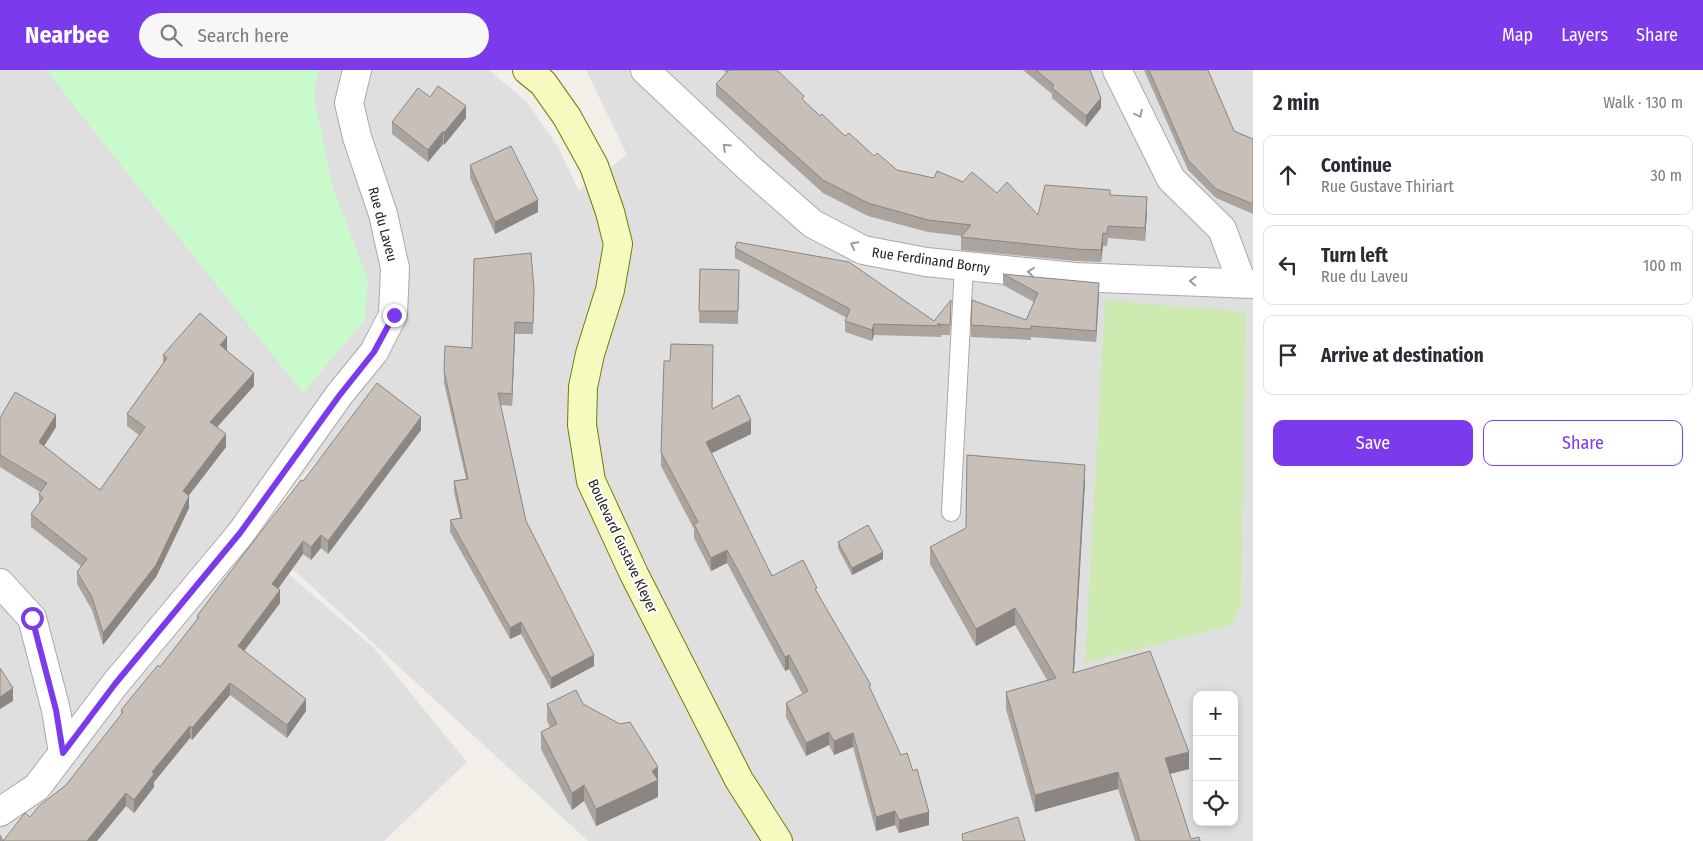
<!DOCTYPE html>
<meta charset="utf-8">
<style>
:root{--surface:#fff;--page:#f7f7f7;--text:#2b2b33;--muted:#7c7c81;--line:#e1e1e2;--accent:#7c3aed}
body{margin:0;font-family:"Fira Sans Condensed",sans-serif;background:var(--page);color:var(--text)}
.controls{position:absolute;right:15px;bottom:15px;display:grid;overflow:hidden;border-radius:10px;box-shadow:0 2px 8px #0003}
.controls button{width:45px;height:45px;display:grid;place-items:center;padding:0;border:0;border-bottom:1px solid var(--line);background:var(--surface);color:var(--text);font:25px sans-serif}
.stop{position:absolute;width:15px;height:15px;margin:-11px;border:4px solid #7c3aed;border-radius:50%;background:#fff}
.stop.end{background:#7c3aed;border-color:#fff;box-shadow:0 1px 5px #0008}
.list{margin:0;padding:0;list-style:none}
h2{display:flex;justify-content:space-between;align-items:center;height:65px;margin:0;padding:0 20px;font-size:21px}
h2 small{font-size:16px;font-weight:400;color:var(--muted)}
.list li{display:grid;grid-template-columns:32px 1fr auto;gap:15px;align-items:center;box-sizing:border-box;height:80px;margin:0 10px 10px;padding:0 10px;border:1px solid var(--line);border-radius:10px}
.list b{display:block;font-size:19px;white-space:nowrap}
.list p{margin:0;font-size:16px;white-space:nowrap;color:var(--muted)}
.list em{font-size:16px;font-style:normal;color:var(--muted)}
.actions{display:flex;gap:10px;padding:15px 20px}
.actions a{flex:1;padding:11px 0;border:1px solid var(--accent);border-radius:10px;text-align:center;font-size:18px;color:var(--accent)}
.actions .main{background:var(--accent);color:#fff}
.icon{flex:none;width:28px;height:28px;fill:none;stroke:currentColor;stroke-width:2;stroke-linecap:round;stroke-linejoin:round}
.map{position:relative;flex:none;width:1253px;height:771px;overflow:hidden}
header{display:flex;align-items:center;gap:30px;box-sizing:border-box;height:70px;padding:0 25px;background:var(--accent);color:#fff}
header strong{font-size:24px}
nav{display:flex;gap:28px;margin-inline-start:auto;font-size:18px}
.search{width:350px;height:45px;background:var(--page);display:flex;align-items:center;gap:12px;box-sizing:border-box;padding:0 18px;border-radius:28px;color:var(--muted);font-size:19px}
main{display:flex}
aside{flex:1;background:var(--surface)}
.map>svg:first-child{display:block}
.residential{fill:#e0dfdf;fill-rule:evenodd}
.grass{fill:#cdebb0}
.park{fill:#c8facc}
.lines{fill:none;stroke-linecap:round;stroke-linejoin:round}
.lane-casing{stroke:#a9a9a9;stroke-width:20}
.street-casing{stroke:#a9a9a9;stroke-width:30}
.secondary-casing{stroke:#707d05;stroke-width:30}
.lane{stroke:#fff;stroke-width:18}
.street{stroke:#fff;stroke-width:28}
.secondary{stroke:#f7fabf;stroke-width:28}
.wall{fill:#aba49e}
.shaded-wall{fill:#8b8681}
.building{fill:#c7bfb8;stroke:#8b8681}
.oneway{stroke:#9c9c9c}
.route{stroke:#7c3aed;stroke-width:6}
.labels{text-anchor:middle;stroke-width:4;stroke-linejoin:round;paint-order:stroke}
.street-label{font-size:14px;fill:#222;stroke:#fff}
</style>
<header>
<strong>Nearbee</strong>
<div class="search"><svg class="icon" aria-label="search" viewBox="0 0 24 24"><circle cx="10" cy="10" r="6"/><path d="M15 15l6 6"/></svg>Search here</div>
<nav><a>Map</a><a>Layers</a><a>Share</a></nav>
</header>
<main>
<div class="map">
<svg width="1253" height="771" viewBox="0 0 1253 771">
<rect width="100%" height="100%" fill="#f2efe9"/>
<path class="residential" d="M0,0H489L527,32L558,77L579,121L627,85L586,0H1253V771H588L259,468L380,320L247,468L373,577L467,692L384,771H0ZM1197,625H1234V752H1197Z"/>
<path class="grass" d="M1105,230L1246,242L1241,536L1232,555L1085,593Z"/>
<path class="park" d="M47,0H318L314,27L333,119L368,209L365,250L303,323L85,50Z"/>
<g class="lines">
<g class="lane-casing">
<path id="lane" d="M951,442L964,196"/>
</g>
<g class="street-casing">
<path id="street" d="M645,0L748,97L813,154L863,180L926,192L1075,207L1253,214
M1117,0L1171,109L1222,159L1242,213
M0,513L32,548L56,640L63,683
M0,742L37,717L115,614L241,463L339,325L374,282L393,245L395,198L383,144L357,67L349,33L357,0"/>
</g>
<g class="secondary-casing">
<path id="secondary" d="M527,0L543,13L567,47L594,96L610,142L618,174L610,220L590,284L583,317L582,355L591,411L634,504L739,710L778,771"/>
</g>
<use href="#lane" class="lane"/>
<use href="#street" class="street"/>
<use href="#secondary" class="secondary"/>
</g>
<path class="wall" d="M723,0H777L804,31L820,46L845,66L874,86L897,100L934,108L963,112L997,123L1038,145L1110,125L1147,140L1145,171L1108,168L1107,176H1103L1101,192L1076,191L961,180V167L962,166L928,162L868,146L823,123L716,26V14L727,3Z
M1023,0H1090L1101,38L1086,57L1052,28V24Z
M1144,0H1208L1234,61L1253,69V144L1216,128L1188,100Z
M430,27L466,48L444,75L443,74L428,92L392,64V52Z
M470,95L538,142L495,164L470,108Z
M735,178L934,251L951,240L950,265H941V267L874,265L872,271L845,262V251L847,248L735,188Z
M700,199L739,200L738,254L699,253Z
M1003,204L1099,224L1096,272L1031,267V270L971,267V255L1026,250L1034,232L1003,215Z
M534,219L533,264H515L512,336L500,335L526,451L594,596L551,619L521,564L510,569L450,462V450L460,448L454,422V411L466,409L444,313V301L472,278Z
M227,280L254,316L217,357L226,377L189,425V438L156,507L103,575L92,540L77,514V502L81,496L31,457V444L39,434V424L40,422L0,397V348L56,357L44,376L100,420L139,365L127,356V344L163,293V285Z
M421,360L328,484L321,478L311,490L303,484L278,519L280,533L244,581L306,641L287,668L230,625L192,670L190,668L154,712V717L134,743L126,736L97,771H3L66,715L121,645V640L160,597L197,549V546L303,411Z
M751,364L711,383L772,506L817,523L871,621L929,755L899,763L895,755L876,761L853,677L834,685L829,675L806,686L786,647V633L803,625L789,599L785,601L727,493L711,501L694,468V459L661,396V382Z
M1085,412L1074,602L1189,699L1170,704L1191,769L1200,771H1135L1118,719L1035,742L1006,639V622L1047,610L1015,555L976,576L930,494V477Z
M838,472L883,489L852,505L838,478Z
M547,634H583L658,697V727L596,756L584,731L572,740L541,679V662L550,657L547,651Z"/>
<path class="shaded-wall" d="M1101,28V38L1086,57V46Z
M466,36V48L444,75V63Z
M443,61V74L428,92V80Z
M1147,127V140L1145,171V158Z
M538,130V142L495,164V152Z
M1103,163V176L1101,192V180Z
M1099,213V224L1096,272V261Z
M515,252V264L512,336V324Z
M874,254V265L872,271V260Z
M227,267V280L220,287V275Z
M254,303V316L210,365V352Z
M56,345V357L39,384V372Z
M421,347V360L328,484V471Z
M751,350V364L706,386V372Z
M226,364V377L183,433V421Z
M1085,395V412L1073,620V603Z
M189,426V438L156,507L103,575V563Z
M321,465V478L311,490V477Z
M303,471V484L272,527V514Z
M727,480V493L711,501V488Z
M883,482V489L852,505V498Z
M280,520V533L238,589V576Z
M1015,538V555L976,576V559Z
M521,552V564L510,569V558Z
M594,585V596L551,619V608Z
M789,585V599L785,601V587Z
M230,613V625L192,670V658Z
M13,618V631L0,639V627Z
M306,629V641L287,668V655Z
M190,656V668L154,712V717L134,743V730L152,702Z
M829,662V675L806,686V673Z
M853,663V677L834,685V671Z
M1189,682V699L1165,705V688Z
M658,697V727L596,756V739Z
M1118,702V719L1035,742V725Z
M584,715V731L572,740V723Z
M126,723V736L97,771H87Z
M895,741V755L876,761V747Z
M929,742V755L899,763V750Z"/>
<path class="building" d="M729,0H777L804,26L802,29L820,46L822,44L845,66L849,63L874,86L877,83L897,100L934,108L937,101L963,112L972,102L997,123L1007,112L1038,145L1045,115L1110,120V125L1147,127L1145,158L1108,156L1107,164L1103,163L1101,180L1076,179L961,167L971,155L928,150L868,133L823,110L716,14Z
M1036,0H1090L1101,28L1086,46L1052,18L1054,15Z
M1149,0H1208L1234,61L1253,69V134L1216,119L1188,90Z
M438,16L466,36L444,63L443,61L428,80L392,52L418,18L430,27Z
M511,76L538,130L495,152L470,95Z
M737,172L849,192L934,251L951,230L950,255L937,254L941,256L874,254L872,260L845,251L850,239L735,178Z
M531,183L534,219L533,253L515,252L512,324L498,323L526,451L594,585L551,608L521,552L510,558L450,450L462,448L454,411L468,409L444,301L445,276L472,278L474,189Z
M700,199L739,200L738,241H699Z
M1003,204L1099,213L1096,261L1031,256V259L971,255L972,230L1026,250L1038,223Z
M200,243L227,267L220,275L254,303L210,352L226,364L183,421L189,426L156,495L103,563L92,527L77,502L87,489L31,444L43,428L39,424L47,413L0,385V348L15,322L56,345L39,372L100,420L145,357L127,344L167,288L163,285Z
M671,274L713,275L712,339L739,325L751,350L706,372L772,506L803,490L817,518L815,519L871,615L869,616L901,685L907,683L913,701L917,699L929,742L899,750L895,741L876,747L853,663L834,671L829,662L806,673L786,633L808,621L789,585L785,587L727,480L711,488L694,454L698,452L661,382L664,291H670Z
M377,313L421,347L328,471L321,465L311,477L303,471L272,514L280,520L238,576L306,629L287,655L230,613L192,658L190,656L152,702L154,704L134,730L126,723L87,771H3L25,743L30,747L39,736L66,715L123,642L121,640L158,595L160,597L199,547L197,546L240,489L301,410L303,411Z
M967,385L1085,395L1073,603L1150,581L1189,682L1165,688L1191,769L1199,767L1200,771H1140L1118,702L1035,725L1006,622L1056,608L1015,538L976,559L930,477L966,458Z
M868,455L883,482L852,498L838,472Z
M0,598L13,618L0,627Z
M576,620L583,634L620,654L630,652L658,697L652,701L658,710L596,739L584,715L572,723L541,662L557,654L547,634Z
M1018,747L1025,771H963L962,764Z
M0,765L3,771H0Z"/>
<defs><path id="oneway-chevron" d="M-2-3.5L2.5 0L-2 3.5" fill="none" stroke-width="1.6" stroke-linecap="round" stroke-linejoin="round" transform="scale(1.25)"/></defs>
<g class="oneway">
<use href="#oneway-chevron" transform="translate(1139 44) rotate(64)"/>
<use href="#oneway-chevron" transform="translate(726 77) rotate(-137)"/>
<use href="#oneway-chevron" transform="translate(854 175) rotate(-152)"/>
<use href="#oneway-chevron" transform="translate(1031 202) rotate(-174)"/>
<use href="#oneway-chevron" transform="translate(1193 211) rotate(-178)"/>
</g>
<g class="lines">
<path class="route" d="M32,548L56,640L63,683L115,614L240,463L339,326L374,282L394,245"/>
</g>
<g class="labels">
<g class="street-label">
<text transform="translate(383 154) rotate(75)" y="5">Rue du Laveu</text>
<text transform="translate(931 190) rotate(8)" y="5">Rue Ferdinand Borny</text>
<text transform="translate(623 476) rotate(65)" y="5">Boulevard Gustave Kleyer</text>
</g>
</g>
</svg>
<div class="controls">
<button>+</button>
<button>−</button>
<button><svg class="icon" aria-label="locate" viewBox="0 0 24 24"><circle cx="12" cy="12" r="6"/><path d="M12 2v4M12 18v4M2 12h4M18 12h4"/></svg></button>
</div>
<div class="stop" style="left:32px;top:548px"></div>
<div class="stop end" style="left:394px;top:245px"></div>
</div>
<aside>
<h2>2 min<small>Walk · 130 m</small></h2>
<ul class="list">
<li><svg class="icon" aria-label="ahead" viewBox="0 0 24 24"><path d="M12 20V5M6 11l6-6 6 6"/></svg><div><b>Continue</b><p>Rue Gustave Thiriart</p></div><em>30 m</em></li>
<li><svg class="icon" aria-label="left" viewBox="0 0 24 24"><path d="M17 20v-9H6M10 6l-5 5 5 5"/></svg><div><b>Turn left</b><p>Rue du Laveu</p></div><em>100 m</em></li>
<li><svg class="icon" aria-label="arrive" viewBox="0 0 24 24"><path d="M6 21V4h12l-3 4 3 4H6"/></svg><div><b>Arrive at destination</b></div></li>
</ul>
<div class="actions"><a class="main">Save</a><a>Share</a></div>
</aside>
</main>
